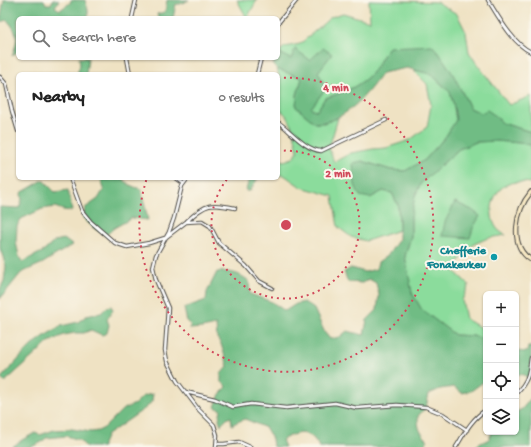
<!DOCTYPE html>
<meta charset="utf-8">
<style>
:root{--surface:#fff;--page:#f2f2f2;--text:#222;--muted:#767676;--line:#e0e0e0}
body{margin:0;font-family:"Gochi Hand",sans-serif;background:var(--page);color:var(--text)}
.controls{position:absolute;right:12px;bottom:12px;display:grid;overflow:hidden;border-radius:6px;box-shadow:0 1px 3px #0004}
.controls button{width:36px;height:36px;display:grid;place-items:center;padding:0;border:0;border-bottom:1px solid var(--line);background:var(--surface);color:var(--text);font:20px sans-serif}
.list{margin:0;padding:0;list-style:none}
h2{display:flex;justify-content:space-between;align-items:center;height:52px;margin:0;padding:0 16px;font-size:17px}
h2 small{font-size:13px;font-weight:400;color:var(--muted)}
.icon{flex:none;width:22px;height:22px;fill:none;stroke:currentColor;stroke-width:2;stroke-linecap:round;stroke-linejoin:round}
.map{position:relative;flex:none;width:531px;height:447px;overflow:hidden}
.search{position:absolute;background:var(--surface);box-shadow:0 1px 3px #0004;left:16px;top:16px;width:264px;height:44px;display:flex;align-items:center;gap:10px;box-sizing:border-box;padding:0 14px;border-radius:6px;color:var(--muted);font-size:15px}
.panel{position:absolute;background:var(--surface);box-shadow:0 1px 3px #0004;left:16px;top:72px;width:264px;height:108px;border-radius:6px}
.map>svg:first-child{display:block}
.green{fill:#8bdc9c;stroke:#5b8464}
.forest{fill:#70bc84;stroke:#4e7458}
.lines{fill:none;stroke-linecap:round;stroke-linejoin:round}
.street-casing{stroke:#484642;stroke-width:4.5}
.secondary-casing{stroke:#484642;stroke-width:5.5}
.street{stroke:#fff;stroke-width:2.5}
.secondary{stroke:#f7e8c3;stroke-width:3.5}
.ring{fill:none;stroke:#d1495b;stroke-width:2;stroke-dasharray:2 4}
.culture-dot{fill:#0f9aa8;stroke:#fbf7ec;stroke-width:1.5}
.labels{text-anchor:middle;stroke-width:4;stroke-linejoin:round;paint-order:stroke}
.culture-label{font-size:12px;font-weight:bold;fill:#0d838f;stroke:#fbf7ec;text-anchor:end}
.centre{fill:#d1495b;stroke:#fbf7ec;stroke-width:2}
.ring-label{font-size:12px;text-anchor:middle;font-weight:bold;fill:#d1495b;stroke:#fbf7ec;stroke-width:4;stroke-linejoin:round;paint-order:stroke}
</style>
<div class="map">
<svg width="531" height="447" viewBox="0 0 531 447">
<rect width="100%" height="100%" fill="#fbf7ec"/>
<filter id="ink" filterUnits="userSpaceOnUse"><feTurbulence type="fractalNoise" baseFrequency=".025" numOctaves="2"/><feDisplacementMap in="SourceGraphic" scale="8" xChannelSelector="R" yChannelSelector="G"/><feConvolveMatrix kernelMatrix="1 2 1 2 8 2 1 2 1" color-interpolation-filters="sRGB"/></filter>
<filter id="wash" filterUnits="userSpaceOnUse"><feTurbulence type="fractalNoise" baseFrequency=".012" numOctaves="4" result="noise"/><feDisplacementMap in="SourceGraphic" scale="16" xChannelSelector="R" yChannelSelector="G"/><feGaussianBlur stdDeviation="0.9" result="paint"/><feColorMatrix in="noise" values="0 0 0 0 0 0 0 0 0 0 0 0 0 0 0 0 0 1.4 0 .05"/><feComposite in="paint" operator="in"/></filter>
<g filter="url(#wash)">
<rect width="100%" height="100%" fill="#efe2c3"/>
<path class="green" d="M237,0H257L247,18Z
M369,0L437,2L457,14L466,32L469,52L477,64L509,105L531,96V132L502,123L496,116L481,113L470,108L462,92L389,47C382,56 377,68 369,76C358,87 340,94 325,98L317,111L311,108L326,88L318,72L331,55L310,60L295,49L291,59L278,52L285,47L300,44L331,17L343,13L370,21Z
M277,69L302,78L297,95L296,107L315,123H324L338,118L329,148L334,162L351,153L373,149L386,148L410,140L427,127L431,105L427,84L413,70L431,74L450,92L454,107L456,120L446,136L425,160L405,171L391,170L362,161L370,198L383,191L392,193L398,205L399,230L366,241L351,237L338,227L333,196L301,187L284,175H278V159L284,161L293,158L298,151C294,136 293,116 278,109V89L280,79Z
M496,141L520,143L531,145V183C522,182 514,181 506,185C488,194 486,228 506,235L488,238L474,244L452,269L469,285L462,300L466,319L486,331V340L473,336L455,335L422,310L412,293L405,256L411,236V216L415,196L421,183L459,149L476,142Z"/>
<path class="forest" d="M4,0H44L46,4H51L53,0H59L55,7L60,10L70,3L71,0H85L88,10V18H18V51L12,56C18,40 19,33 7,20L0,22Z
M167,0H189L180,4H176L173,18H158L157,14L165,12Z
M432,45L439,53L453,74L470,108L481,113L487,110L496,116L502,123L531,132V145L520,143L496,141L476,142L459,149L421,183L415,196L411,216V236L405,256L412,293L422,310L455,335L473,336L486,340V380L471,391L462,393L454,387L440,389L429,394L426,407L418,416C418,428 419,432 428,440L422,447H319C311,429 297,431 282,440L285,447H273L272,439L266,428L245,419L237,422L232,425L231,417L228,418L221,425L219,419L221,410L215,407L220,394L227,387L221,381V374L228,366L221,344L217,338L216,325L202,328L190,329L191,325L187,322L184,308L206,300L207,292L217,272C230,271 239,273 249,281L250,294L272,302L285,311L296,304L304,302L314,309L325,333L330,339L340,337L347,331L364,335L367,320L377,310L379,295L376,283L369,279L362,283L348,282L344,272L351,268L365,272L376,269L378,262L388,255L399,239V219L398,205L392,193L383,191L370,198L360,196L355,185L353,163L362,161L391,170L405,171L425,160L446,136L456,120L454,107L450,92L431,74L407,68L382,73C366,96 344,123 315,123L296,107L297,95L302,78L277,69L273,64L276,58H278V52L291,59L295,49L310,60L323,48L332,54L318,72L326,88L311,108L317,111L325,98C340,94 358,87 369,76C377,68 382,56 389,47Z
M79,58H88L86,74H77L80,65Z
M98,178H123C127,185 134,187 141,189L148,220L132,218L114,228L106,235L95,229L83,218L85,208L98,199L104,189L101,179Z
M249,178H258L250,191H246Z
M43,180L55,192L68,190L72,211L63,210L55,207L42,209L21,219L17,226L16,242L19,256L22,262L44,251L55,241L64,239L72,245L43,263L21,273L0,299V289L4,281L6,266L0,248V207L19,208L22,200L21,193Z
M455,202L472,210L480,216L473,228L470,238L442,236L445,222Z
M111,306L113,310L107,319L109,325L107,333L102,335L91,330L84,333H75L64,335L49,342L7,380L4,382L1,378L31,346L46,335L61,326L78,322L86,316L101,313L107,307Z
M528,347H531V380L524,375L516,374V351L527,352Z
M153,394L152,401L147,407L107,435L103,444V447H86L79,440L67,436L46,438L42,442L31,447H12L22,440L35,433L40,435L54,430L72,429L91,432L98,431L104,428L122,410L135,404L143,396Z
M531,398V447H476L477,445L489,439L492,432H516V412L522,409Z"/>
</g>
<g filter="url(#ink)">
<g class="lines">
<g class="street-casing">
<path id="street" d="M488,0C498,16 513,44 531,52
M132,18L136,0
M278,23L297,0
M127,58L130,74
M257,74L261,58
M0,77L6,84L12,111L18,131
M278,122C290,130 305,150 321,151L386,120
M70,178L82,211L91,222L115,243L127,247L149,243L165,238L186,222L202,221L210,226L219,243L246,266L259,281L272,288
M176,178L183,183
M188,178L182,186L174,218L169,232L156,255L153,267L156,280L168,308L165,350L167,361L177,381L199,410L214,425L217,435L216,447
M187,221C206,203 211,203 235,208
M186,392L215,399L233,407L251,404L286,408L335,403L357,408L397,405L426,407L443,414L467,430
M516,393C528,382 529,373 531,358
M217,444H224L239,442L250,447
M456,447C464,434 472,418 486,410"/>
</g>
<g class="secondary-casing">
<path id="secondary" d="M531,192C516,210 508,245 531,260"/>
</g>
<use href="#street" class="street"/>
<use href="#secondary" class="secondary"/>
</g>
</g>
<g class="ring">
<path d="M278 151A74 74 0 1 1 228 178"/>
<path d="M278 78A147 147 0 1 1 147 178"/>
</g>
<circle class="culture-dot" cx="494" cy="257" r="4"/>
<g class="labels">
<g class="culture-label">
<text x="486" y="254">Chefferie<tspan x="486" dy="14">Fonakeukeu</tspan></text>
</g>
</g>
<circle cx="286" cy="225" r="6" class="centre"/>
<g class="ring-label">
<text x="336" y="91">4 min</text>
<text x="338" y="177">2 min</text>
</g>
</svg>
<div class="controls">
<button>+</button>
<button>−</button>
<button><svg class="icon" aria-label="locate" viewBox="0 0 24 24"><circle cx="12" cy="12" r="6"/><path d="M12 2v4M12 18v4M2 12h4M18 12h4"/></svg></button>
<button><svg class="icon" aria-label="layers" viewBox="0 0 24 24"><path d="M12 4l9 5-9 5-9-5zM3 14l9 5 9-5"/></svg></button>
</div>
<div class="search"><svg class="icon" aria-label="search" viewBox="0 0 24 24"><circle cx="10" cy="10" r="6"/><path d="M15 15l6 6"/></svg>Search here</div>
<section class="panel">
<h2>Nearby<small>0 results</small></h2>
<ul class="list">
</ul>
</section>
</div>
